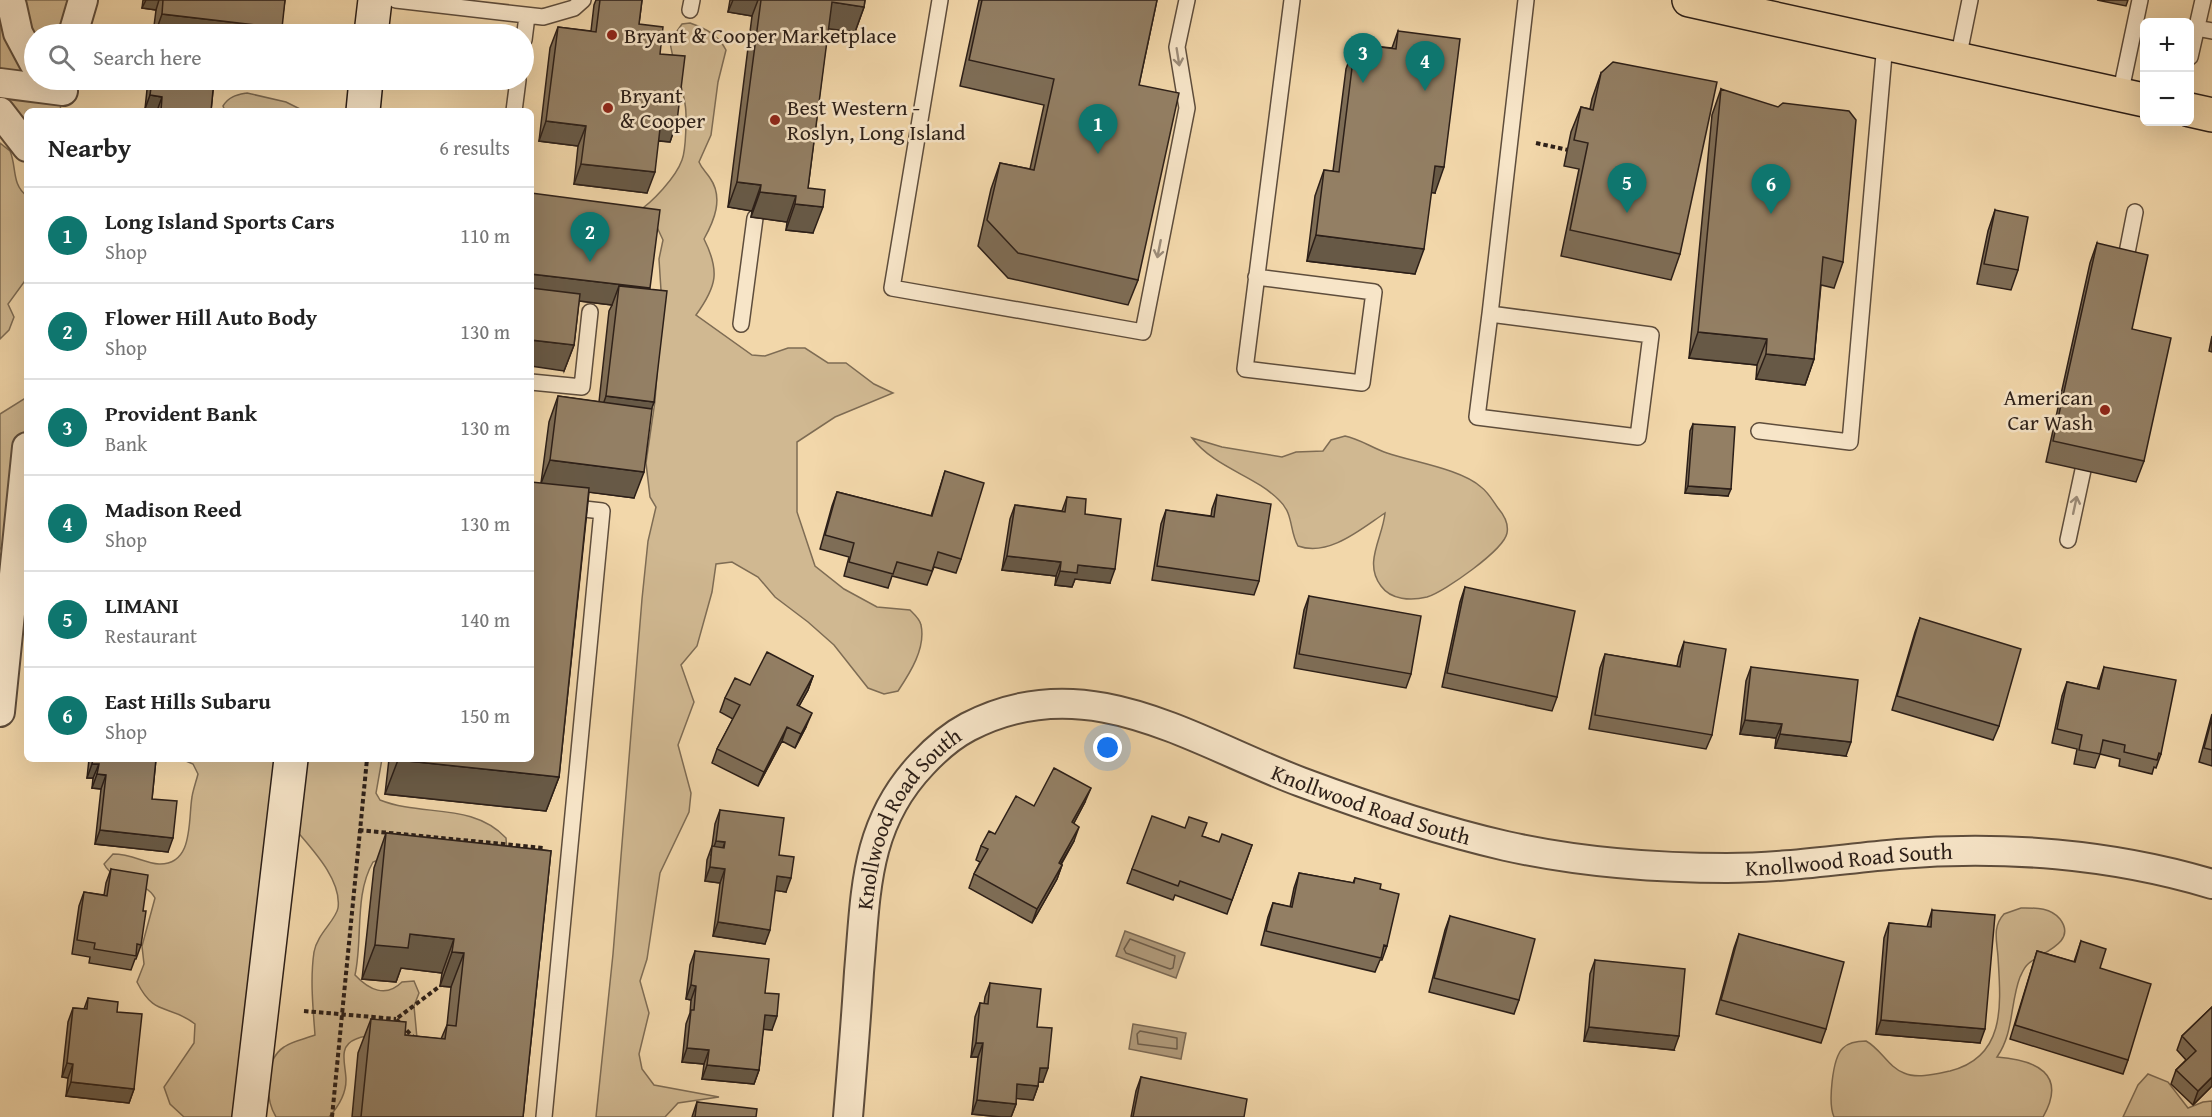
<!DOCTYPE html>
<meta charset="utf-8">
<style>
:root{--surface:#fff;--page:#f6f6f6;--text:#222;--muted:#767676;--line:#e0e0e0;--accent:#0f766e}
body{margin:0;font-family:"Gentium Book Plus",serif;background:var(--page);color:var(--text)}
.controls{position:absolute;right:18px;top:18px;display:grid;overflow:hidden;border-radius:9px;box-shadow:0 6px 24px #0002}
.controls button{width:54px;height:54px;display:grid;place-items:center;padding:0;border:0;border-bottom:2px solid var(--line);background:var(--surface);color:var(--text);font:30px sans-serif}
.you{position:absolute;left:1108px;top:748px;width:21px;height:21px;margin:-15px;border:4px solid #fff;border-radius:50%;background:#1a73e8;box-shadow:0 0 0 9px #1a73e833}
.badge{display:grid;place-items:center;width:39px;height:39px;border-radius:50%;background:var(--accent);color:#fff;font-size:20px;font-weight:700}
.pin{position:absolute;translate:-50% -50px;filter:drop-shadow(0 2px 3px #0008)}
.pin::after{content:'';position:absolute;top:32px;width:21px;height:18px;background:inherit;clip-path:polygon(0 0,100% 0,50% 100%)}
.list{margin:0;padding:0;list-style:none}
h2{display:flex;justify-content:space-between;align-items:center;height:78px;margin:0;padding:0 24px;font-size:26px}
h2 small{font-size:20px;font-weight:400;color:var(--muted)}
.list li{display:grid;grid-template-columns:39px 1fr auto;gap:18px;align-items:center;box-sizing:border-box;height:96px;padding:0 24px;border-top:2px solid var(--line)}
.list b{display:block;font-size:22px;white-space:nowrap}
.list p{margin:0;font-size:20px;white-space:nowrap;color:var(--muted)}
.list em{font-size:20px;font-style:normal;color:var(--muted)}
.icon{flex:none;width:33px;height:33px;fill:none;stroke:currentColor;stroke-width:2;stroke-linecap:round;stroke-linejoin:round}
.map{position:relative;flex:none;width:2212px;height:1117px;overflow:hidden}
.search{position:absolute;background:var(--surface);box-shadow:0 6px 24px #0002;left:24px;top:24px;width:510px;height:66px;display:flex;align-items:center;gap:15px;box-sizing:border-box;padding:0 21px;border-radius:33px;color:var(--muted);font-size:22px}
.panel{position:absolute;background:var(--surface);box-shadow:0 6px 24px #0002;left:24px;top:108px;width:510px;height:654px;border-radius:9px}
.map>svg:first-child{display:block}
.green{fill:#d0b891;stroke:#7e6c54;stroke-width:1.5}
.water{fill:#af9878;stroke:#7b6852;stroke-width:1.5}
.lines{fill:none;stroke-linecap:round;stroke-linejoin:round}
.shore{stroke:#6e5c48;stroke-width:1.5}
.lane-casing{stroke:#5e4d3c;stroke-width:18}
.street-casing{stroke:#5e4d3c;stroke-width:32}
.secondary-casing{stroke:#2c1f18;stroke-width:36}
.primary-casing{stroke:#2c1f18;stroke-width:36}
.path{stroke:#2c1f18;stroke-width:4;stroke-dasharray:4.5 3;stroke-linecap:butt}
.lane{stroke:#f7e5c8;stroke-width:15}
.street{stroke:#f7e5c8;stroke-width:28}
.secondary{stroke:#f7e5c8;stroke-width:33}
.primary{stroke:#f2d7aa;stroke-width:33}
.wall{fill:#7e6d56;stroke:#2c1f18;stroke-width:1.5}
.shaded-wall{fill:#675946;stroke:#2c1f18;stroke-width:1.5}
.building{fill:#937f64;stroke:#2c1f18;stroke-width:1.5}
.oneway{stroke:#9c8c79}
.poi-dot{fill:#8f2418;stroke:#f7e5c8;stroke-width:2}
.labels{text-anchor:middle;stroke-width:5;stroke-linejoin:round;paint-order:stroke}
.poi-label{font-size:22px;fill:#2c1f18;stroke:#f7e5c8;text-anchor:start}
.street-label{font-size:22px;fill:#2c1f18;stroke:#f7e5c8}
</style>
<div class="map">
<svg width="2212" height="1117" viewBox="0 0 2212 1117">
<rect width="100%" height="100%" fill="#f2d7aa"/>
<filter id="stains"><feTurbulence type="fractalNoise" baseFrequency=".00333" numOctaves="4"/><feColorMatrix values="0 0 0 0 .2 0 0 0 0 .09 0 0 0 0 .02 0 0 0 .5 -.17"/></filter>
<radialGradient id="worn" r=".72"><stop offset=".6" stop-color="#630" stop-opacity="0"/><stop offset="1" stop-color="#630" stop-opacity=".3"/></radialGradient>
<path class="green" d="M0,0H82L73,34H34V80H64L60,111H27V149L0,112Z
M690,23C707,29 718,35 726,50L718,82L711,135L699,162C702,169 706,172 710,178C724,198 714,221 704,239C720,271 717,286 696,315L752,355L765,356L788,348H805L828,363H846L874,384L893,393L835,417L797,442V512L815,566L844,589L877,607L910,610C914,614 920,619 921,625C926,648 910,673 898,691L884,694L868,688L834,645L808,622L775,597L758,577L732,562L716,564L712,592L697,646L681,665L694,702L678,745L691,793L689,812L660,873L647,959L640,981L649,1013L639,1054L642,1069L654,1085L719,1097L678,1103L665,1117H596L613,954L642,599L648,541L656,507L650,497L646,463L655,401L662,306L659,259L663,240L655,223L637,212C652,203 676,177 682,160C686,150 687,114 685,104C682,82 672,62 670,41L682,24Z
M247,93L286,102L304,111H225L223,106C229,96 237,95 247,93Z
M0,143L10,151C17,167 11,184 27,196V278L8,304L14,317L9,330L0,339Z
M27,397V590L15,584L0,547V414Z
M1345,436C1360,439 1372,448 1387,453C1413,462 1461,469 1481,487C1488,492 1493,501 1498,508C1504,515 1509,523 1507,533C1504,550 1444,592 1427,597C1411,601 1391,600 1381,586C1363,563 1383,537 1385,513C1361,529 1329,557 1298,546C1289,530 1294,514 1279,500C1254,475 1215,468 1192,438L1222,447L1282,457L1296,452L1323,451L1331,440Z
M181,759H382L376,793L380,800C422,817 472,802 506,838L507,853L447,871L381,859L373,862C354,895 363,939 355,975C369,990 386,998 402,982L414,981L419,993L414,1006L417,1038C399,1037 373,1032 356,1039C337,1046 346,1065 346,1080C346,1094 338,1107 329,1117H276C265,1099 264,1060 284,1047C292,1041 305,1039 315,1035C313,1008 310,979 314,952C317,934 336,920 338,908C342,880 312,849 295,829L250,1117H184L170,1104L164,1087L194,1043L195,1024C168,1003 155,1018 137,982L144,964L142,946L155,898C144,878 115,885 104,864L113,854C132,854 144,863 159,864C194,865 188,820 192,797C193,790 196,782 198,774L193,764Z
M2021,908C2035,908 2050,907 2060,919C2079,944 2036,954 2027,965C2024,968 2022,973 2020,977C2010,1003 2014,1033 1997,1057C2035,1060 2068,1073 2043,1117H1834C1828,1104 1832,1058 1843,1048C1849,1042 1859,1041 1866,1041C1881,1049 1888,1067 1904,1073C1917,1079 1936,1074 1950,1071C2006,1057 2001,1005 1998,957C1997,941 1992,927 2004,914Z
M2148,1074L2168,1082L2188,1108L2203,1102L2212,1101V1117H2123L2138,1085Z"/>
<path class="water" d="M1125,931L1185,953L1176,978L1116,956Z
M1133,1024L1186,1033L1181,1059L1129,1049Z"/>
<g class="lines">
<path class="shore" d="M1130,939L1175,956L1173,968L1170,969L1126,953L1124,949Z
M1140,1031L1177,1038V1049L1138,1044L1137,1034Z"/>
<g class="lane-casing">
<path id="lane" d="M396,0L543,17L574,8L583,0
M940,0L892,288L1143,332L1187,108L1177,47L1187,0
M690,10L692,0
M2196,28L2212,31
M524,40L527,16
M2190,57L2203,0
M1958,59L1970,0
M2120,95L2140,0
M514,111L518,80
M2124,268L2135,212
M1256,277L1374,292L1362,383L1245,369L1292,0
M1490,314L1651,335L1638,437L1477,417Z
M1490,314L1526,0
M741,324L755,218
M531,382L582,387L590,312
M1759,431L1850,442L1885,43
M531,503L602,511L544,1117
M2068,540L2083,470"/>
</g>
<g class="street-casing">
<g id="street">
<path d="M12,6L18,33L34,63"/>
<path d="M73,34L83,0"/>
<path d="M0,83L63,91"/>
<path d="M0,112L27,147"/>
<path d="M0,712L27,447"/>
<path id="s1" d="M848,1117C852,1069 856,1020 859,972C866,893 864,825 922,764C935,750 951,736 968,727C1086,665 1192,741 1301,782C1368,807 1436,830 1506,846C1578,862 1654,868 1727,868C1785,868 1841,859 1898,854C2002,845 2112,854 2212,884"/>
</g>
</g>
<g class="secondary-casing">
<path id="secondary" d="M371,34L375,0
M363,111L366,80
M249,1117L291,759"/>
</g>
<g class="primary-casing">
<path id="primary" d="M1689,0L2144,100
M2190,110L2212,115"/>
</g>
<path class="path" d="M1536,143L1568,150
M359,830L544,848
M304,1011L396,1019
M415,1039L396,1019L440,986
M332,1117L367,759"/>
<use href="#lane" class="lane"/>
<use href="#street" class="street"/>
<use href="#secondary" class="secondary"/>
<use href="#primary" class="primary"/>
</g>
<path class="wall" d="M143,0H285L280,34H153L156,10L142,8Z
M596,0H642L639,24L660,54L677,121L670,142L658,141L647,193L574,184L578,146L539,141L550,48L558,27L591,31L594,5Z
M730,0H865L864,7L855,32L828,28L808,188L813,233L786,230L787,222L751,217L752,211L728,207L752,16L728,12Z
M979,0H1157L1139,85L1138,280L1128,305L1008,278L978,246L991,189L1000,163L1030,169L1044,105L960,86Z
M2097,0H2128L2126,6Z
M1398,31L1435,193L1431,192L1415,274L1307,261L1315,196L1324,170L1333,171L1346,69L1355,44L1392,48Z
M1601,73L1680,254L1671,280L1561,256L1579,169L1564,166L1571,132L1581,107L1590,109L1592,99Z
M148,80H214L211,111H157L145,109Z
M1721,89L1843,262L1834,288L1821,285L1814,359L1805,385L1756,379L1757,365L1689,358L1712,115Z
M531,193L650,289L654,402L651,409L634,498L589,492L559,777L546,811L385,794L389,759H531L541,483L549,422L558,396L599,402L609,311L612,305L579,301L574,345L564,371Z
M1995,210L2018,270L2011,290L1977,284L1988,231Z
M2097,243L2144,461L2136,482L2046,462L2090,263Z
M2212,336V352L2209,351Z
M1693,424L1728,496L1685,493L1690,431Z
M945,471L961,559L956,573L934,567L927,585L892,576L888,588L844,576L849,557L820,549L832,506L837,492L931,516Z
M1217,495L1259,581L1254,595L1152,580L1161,524L1166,510L1211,516L1212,509Z
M1067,497L1085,514L1110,583L1075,579L1072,587L1055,585L1056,576L1002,570L1010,519L1015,505L1062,511Z
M1465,587L1557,697L1552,711L1442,687L1460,602Z
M1309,596L1411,674L1406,688L1294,668L1304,610Z
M1920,618L1999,726L1993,740L1892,710L1915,632Z
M1684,642L1712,735L1706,749L1589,729L1600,668L1605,654L1677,666L1679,656Z
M1751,667L1846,756L1775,748L1776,738L1740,734L1746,681Z
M2104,667L2161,754L2156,768L2154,767L2152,774L2119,766L2120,759L2100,754L2095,768L2074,764L2077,749L2052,743L2062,696L2067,682L2097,689Z
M813,676L808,690L799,706L806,727L795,748L782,741L758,786L712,763L717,749L733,719L720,712L725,698L750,685Z
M2212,714V766L2199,762Z
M89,759H156L152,799L168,852L95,844L101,789L92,788L93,778H87Z
M1085,802L1074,823V841L1061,865H1062L1057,879L1032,923L969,888L974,874L980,862L976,860L981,846L995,834L1034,806Z
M720,810L779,855L786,892L775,890L765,944L713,936L720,883L705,881L707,860L712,846L715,824Z
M386,833L551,851L523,1117H352L358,1053L371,1019L405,1035L441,1039L447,1025L451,987L440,986L442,973L401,968L396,982L362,979L374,868Z
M1202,836L1219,842L1252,845L1227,914L1175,895L1173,900L1127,883L1132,869Z
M111,869L143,911L141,945L136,959H135L131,970L89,963L90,957L72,954L79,906L84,892L104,895L106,883Z
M1299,873L1353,883L1355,878L1380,889L1387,946L1382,960H1380L1375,972L1261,945L1268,917L1273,903L1290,907L1294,888Z
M1932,910L1980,1043L1876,1034L1884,938L1889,923L1927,927Z
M1450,916L1519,1000L1514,1014L1429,992L1445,930Z
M1739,934L1826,1029L1821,1043L1716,1014L1734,948Z
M2081,941L2100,968L2128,1060L2123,1074L2010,1039L2037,951L2074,962Z
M695,951L765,993L772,1030L763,1029L759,1070L754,1084L702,1079L704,1064L682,1062L686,1024L690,1013L691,1000L686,999L690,965Z
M1595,960L1674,1050L1584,1041L1590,974Z
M990,983L1037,1027L1043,1082H1038V1086L1033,1100L1016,1098V1104L1011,1117H1001L972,1114L978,1057H971L975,1017L980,1003L984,1004L985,997Z
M88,998L117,1012L134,1089L129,1103L66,1096L68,1078L62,1077L68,1022L73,1008L84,1009Z
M2212,1007V1086L2193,1105L2171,1084L2176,1070L2186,1060L2177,1050L2182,1036Z
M1141,1077L1244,1117H1131L1136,1091Z
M697,1102L756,1117H692Z"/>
<path class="shaded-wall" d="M146,0H159L156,10L142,8Z
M733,0H758L752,16L728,12Z
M832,2L864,7L855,32L822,28Z
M162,14L282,28L280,34H155Z
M150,95L162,97L157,111L145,109Z
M661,120L677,121L670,142L653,140Z
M546,121L586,126L578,146L539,141Z
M581,164L655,172L647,193L574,184Z
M1435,166L1444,167L1435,193L1425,192Z
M737,182L761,185L752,211L728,207Z
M760,192L796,196L787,222L751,217Z
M795,204L823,207L813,233L786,230Z
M1316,235L1424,249L1415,274L1307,261Z
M531,274L650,288L619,286L612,305L531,295Z
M1698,332L1767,339L1757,365L1689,358Z
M531,340L574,345L564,371L531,366Z
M1766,354L1814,359L1805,385L1756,379Z
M606,396L654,402L645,428L597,422Z
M550,460L644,472L634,498L540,486Z
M1688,486L1731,489L1728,496L1685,493Z
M1007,556L1061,562L1056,576L1002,570Z
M1078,565L1115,569L1110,583L1075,579L1072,587L1055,585L1060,571Z
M813,676L808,690L792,719L797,705Z
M812,713L806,727L795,748L801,734Z
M1745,720L1782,724L1776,738L1740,734Z
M787,727L782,741L758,786L764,772Z
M1780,734L1851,742L1846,756L1775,748Z
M398,760L559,777L546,811L385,794Z
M92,764H99L93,778H87Z
M97,774L106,775L101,789L92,788Z
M1091,788L1085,802L1067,836L1072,822Z
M1079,827L1074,841L1053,877L1059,863Z
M100,830L173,838L168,852L95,844Z
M716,841L725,842L720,856L711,855Z
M1062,865L1057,879L1032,923L1037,909Z
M710,867L725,869L720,883L705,881Z
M777,876L791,878L786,892L772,890Z
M718,922L770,930L765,944L713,936Z
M410,934L454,939L442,973L401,968L396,982L362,979L375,945Z
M452,952L464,953L451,987L440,986Z
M691,985L696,986L691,1000L686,999Z
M765,1015L777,1016L772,1030L760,1029Z
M1881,1020L1985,1029L1980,1043L1876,1034Z
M1589,1027L1679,1036L1674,1050L1584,1041Z
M976,1043H983L978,1057H971Z
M687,1048L709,1050L704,1064L682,1062Z
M67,1063L73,1064L68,1078L62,1077Z
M707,1065L759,1070L754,1084L702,1079Z
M1040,1068H1048L1043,1082H1035Z
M2212,1077V1086L2193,1105L2198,1091Z
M71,1082L134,1089L129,1103L66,1096Z
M1017,1084L1038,1086L1033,1100L1012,1098Z
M977,1100L1016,1104L1011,1117H1001L972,1114Z"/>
<path class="building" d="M163,0H285L282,28L162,14Z
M600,0H642L639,24L663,27L660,54L685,56L677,121L661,120L655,172L581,164L586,126L546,121L558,27L596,32Z
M761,0H865L864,7L832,2L808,188L825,190L823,207L795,204L796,196L760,192L761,185L737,182Z
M982,0H1157L1139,85L1179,93L1138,280L1018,253L987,220L1000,163L1034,170L1054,79L969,60Z
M1398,31L1460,39L1444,167L1435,166L1424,249L1316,235L1324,170L1339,172L1355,44L1396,49Z
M1613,62L1717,82L1680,254L1570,230L1588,143L1574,140L1581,107L1593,110L1601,73Z
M152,80H214L211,111H161L162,97L150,95Z
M1721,89L1778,107L1783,103L1849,111L1856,120L1843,262L1823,257L1814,359L1766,354L1767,339L1698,332Z
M531,193L660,210L650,288L531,274Z
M1995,210L2028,217L2018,270L1984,264Z
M2097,243L2148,255L2132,329L2171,338L2144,461L2053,441Z
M619,286L667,291L654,402L606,396Z
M531,288L580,294L574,345L531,340Z
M558,396L652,409L644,472L550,460Z
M1693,424L1735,427L1731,489L1688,486Z
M945,471L984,483L961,559L938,552L932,571L897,562L893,574L849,562L854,543L825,535L837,492L932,516Z
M531,482L589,488L559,777L398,760V759H531Z
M1217,495L1271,504L1259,581L1157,566L1166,510L1214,517Z
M1067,497L1086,499L1085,514L1121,519L1115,569L1078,565L1077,573L1060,571L1061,562L1007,556L1015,505L1065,512Z
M1465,587L1575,611L1557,697L1447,673Z
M1309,596L1421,616L1411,674L1299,654Z
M1920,618L2021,649L1999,726L1897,696Z
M1684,642L1726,649L1712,735L1595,715L1605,654L1680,667Z
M767,652L813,676L797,705L812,713L801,734L787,727L764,772L717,749L740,705L725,698L735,678L750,685Z
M1751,667L1858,680L1851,742L1780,734L1782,724L1745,720Z
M2104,667L2176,680L2161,754L2159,753L2157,760L2124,752L2125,745L2103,740L2100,754L2079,750L2082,735L2057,729L2067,682L2099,689Z
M2212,718V750L2204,748Z
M93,759H156L152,799L177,801L173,838L100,830L106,775L97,774L99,764H92Z
M1054,768L1091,788L1072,822L1079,827L1059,863L1062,865L1037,909L974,874L988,849L981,846L989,831L995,834L1016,796L1034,806Z
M720,810L784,818L779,855L794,857L791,878L777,876L770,930L718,922L725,869L710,867L712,846L724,848L725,842L716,841Z
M1152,816L1185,828L1189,817L1207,823L1202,836L1219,842L1222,834L1252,845L1232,900L1180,881L1178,886L1132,869Z
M386,833L551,851L523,1117H361L371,1019L406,1022L405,1035L445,1039L447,1025L456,1026L464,953L452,952L454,939L410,934L408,948L375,945Z
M111,869L148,875L143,911H146L141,945L137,944L136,956L94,949L95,943L77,940L84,892L107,896Z
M1299,873L1354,883L1355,878L1381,884L1380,889L1399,894L1387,946L1384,945L1381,958L1266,931L1273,903L1292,907Z
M1932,910L1995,915L1985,1029L1881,1020L1889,923L1931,927Z
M1450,916L1535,939L1519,1000L1434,978Z
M1739,934L1844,962L1826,1029L1721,1000Z
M2081,941L2106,949L2100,968L2151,984L2128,1060L2015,1025L2037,951L2075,962Z
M695,951L769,959L765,993L779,994L777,1016L765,1015L759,1070L707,1065L709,1050L687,1048L691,1010H694L696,986L691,985Z
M1595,960L1685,969L1679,1036L1589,1027Z
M990,983L1041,989L1037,1027L1052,1028L1048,1068H1040L1038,1086L1017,1084L1016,1104L977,1100L983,1043H976L980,1003L988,1004Z
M88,998L118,1002L117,1012L142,1014L134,1089L71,1082L73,1064L67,1063L73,1008L87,1009Z
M2212,1007V1077L2198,1091L2176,1070L2196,1051L2182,1036Z
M1141,1077L1247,1099L1244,1117H1133Z
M697,1102L757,1109L756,1117H695Z"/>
<defs><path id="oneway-shaft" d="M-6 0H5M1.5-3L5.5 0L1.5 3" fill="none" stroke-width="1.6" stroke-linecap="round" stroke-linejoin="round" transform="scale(1.5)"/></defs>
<g class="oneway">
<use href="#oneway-shaft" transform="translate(1178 57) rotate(81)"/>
<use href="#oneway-shaft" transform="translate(1159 249) rotate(101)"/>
<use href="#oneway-shaft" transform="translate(2075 505) rotate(-78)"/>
</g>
<g class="poi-dot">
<circle cx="612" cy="35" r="6"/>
<circle cx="608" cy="108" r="6"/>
<circle cx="775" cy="120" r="6"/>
<circle cx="2105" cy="410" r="6"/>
</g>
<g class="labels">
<g class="poi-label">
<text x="624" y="43">Bryant &amp; Cooper Marketplace</text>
<text x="620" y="103">Bryant<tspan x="620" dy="25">&amp; Cooper</tspan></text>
<text x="787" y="115">Best Western -<tspan x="787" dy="25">Roslyn, Long Island</tspan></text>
<text x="2093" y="405" text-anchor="end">American<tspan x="2093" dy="25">Car Wash</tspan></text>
</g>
<g class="street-label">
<text dy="8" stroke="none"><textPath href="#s1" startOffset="852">Knollwood Road South</textPath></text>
<text dy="8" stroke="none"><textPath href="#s1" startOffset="312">Knollwood Road South</textPath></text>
<text dy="8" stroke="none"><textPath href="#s1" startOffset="1338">Knollwood Road South</textPath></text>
</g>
</g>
<rect width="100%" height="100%" filter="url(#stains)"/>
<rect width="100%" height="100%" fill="url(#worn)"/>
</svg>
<div class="controls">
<button>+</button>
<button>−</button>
</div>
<div class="you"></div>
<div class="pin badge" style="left:1098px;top:154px">1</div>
<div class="pin badge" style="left:590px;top:262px">2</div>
<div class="pin badge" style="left:1363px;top:83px">3</div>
<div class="pin badge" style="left:1425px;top:91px">4</div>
<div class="pin badge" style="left:1627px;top:213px">5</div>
<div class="pin badge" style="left:1771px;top:214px">6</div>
<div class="search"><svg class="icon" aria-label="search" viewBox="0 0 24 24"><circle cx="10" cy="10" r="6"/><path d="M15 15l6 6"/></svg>Search here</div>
<section class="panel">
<h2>Nearby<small>6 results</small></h2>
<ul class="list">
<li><span class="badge">1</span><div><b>Long Island Sports Cars</b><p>Shop</p></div><em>110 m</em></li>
<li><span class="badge">2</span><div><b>Flower Hill Auto Body</b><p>Shop</p></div><em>130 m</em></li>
<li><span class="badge">3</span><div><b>Provident Bank</b><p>Bank</p></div><em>130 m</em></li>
<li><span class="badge">4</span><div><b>Madison Reed</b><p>Shop</p></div><em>130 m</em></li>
<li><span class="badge">5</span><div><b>LIMANI</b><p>Restaurant</p></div><em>140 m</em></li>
<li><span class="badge">6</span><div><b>East Hills Subaru</b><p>Shop</p></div><em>150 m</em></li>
</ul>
</section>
</div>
